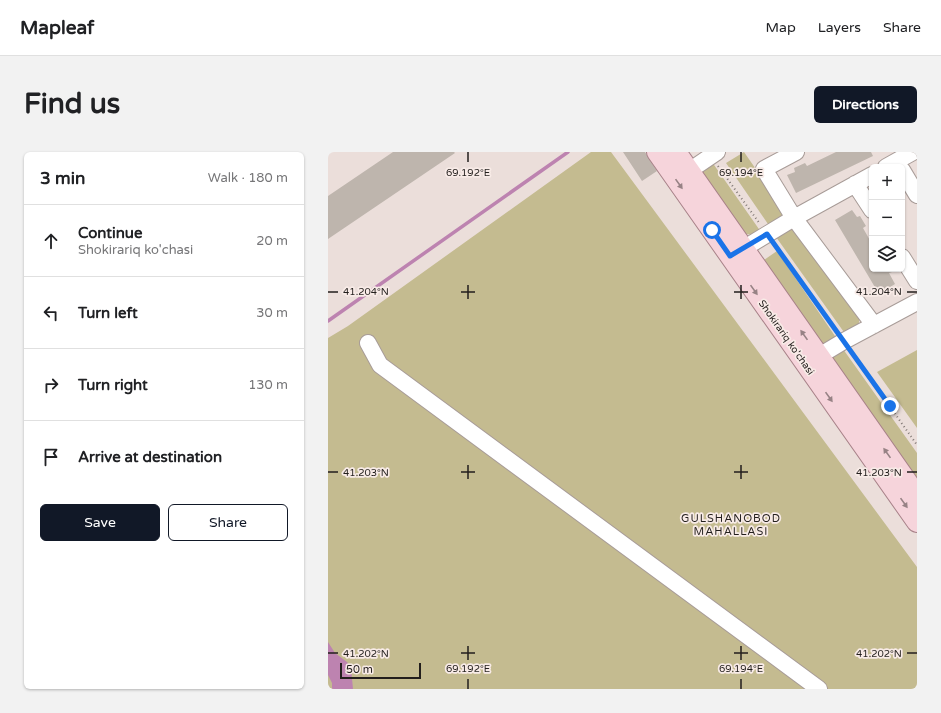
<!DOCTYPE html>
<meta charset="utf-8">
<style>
:root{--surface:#fff;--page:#f2f2f2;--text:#202124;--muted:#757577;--line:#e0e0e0;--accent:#111827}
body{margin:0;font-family:"Varela Round",sans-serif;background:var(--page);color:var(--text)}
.controls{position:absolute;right:12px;top:12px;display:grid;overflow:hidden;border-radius:6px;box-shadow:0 1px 3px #0004}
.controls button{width:36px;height:36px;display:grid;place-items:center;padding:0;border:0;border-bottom:1px solid var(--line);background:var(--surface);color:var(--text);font:20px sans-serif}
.scale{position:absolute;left:12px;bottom:10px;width:81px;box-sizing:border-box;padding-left:4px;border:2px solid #221e1c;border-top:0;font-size:11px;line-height:14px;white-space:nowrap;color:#221e1c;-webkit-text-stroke:3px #f8ebe7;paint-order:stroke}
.stop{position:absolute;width:12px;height:12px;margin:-9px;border:3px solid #1a73e8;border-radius:50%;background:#fff}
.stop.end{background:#1a73e8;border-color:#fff;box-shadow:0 1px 4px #0008}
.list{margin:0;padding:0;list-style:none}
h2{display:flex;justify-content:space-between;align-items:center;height:52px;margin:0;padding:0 16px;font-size:17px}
h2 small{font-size:13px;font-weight:400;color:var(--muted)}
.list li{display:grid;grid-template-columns:26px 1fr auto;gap:12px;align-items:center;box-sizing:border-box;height:72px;padding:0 16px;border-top:1px solid var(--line)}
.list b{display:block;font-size:15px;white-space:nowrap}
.list p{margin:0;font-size:13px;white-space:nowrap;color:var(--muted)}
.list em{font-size:13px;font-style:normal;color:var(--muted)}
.actions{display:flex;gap:8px;padding:12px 16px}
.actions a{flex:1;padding:9px 0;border:1px solid var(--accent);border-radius:6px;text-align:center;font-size:14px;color:var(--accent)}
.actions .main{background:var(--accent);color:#fff}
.icon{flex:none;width:22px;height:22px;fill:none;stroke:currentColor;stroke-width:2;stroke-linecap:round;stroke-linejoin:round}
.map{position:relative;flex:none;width:589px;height:537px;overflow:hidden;border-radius:6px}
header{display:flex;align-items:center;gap:24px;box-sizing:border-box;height:56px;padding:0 20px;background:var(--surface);border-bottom:1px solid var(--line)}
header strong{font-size:19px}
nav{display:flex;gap:22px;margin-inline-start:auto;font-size:14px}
.intro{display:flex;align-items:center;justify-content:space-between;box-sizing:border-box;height:96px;padding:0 24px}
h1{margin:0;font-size:28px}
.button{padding:10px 18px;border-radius:6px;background:var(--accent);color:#fff;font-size:14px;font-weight:700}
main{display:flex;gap:24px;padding:0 24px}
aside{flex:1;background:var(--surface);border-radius:6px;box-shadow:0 1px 3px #0004}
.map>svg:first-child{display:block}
.green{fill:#c4bb90}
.water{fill:#bd83b0}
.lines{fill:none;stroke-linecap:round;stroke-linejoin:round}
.stream{stroke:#bd83b0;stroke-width:3.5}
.building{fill:#beb5ad}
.minor-casing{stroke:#a89c98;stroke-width:18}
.major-casing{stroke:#a88289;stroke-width:22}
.path{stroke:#807875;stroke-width:2;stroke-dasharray:1 3;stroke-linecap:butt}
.minor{stroke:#fff;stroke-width:16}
.major{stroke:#f6d4db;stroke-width:20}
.oneway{fill:#978285}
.route{stroke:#1a73e8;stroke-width:5}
.ticks{fill:none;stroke:#221e1c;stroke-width:1.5}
.labels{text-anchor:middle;stroke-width:3.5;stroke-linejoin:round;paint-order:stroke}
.street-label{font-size:10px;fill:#221e1c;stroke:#f8ebe7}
.neighbourhood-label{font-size:11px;letter-spacing:1px;fill:#221e1c;stroke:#f8ebe7}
.ticks-label{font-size:10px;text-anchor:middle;fill:#221e1c;stroke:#f8ebe7;stroke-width:3.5;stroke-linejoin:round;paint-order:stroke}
</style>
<header>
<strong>Mapleaf</strong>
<nav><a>Map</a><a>Layers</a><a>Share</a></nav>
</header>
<div class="intro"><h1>Find us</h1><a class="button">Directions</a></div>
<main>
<aside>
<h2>3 min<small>Walk · 180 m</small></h2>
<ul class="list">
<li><svg class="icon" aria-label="ahead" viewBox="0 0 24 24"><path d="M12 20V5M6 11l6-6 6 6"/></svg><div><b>Continue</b><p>Shokirariq ko'chasi</p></div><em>20 m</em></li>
<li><svg class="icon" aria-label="left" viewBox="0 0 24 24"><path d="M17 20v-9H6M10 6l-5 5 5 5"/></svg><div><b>Turn left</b></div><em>30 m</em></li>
<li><svg class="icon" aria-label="right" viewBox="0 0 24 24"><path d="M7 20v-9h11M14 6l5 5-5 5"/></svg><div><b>Turn right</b></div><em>130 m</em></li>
<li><svg class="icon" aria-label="arrive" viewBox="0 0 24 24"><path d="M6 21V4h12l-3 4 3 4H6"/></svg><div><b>Arrive at destination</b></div></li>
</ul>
<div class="actions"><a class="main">Save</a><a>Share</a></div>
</aside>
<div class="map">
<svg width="589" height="537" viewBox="0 0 589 537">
<rect width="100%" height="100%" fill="#ebdeda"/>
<path class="green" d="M263,0H283L589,415V537H0V186L20,174Z
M416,0L455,56L457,62L442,75L398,11Z
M384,10L433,80L427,83L417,82L372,18Z
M466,76L532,165L530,175L518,183L448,85Z
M449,99L509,187L496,195L436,108Z
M515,197L589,301V327L503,205Z
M589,198V276L549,220Z"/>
<path class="water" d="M0,490L7,501L19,510L23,516L25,537H4V531L0,523Z"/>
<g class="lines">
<path class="stream" d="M0,169L240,0"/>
</g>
<path class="building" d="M65,0H126L127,1L0,87V44Z
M295,0H317L329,19L314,29Z
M508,0H543L545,4L468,41L459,23L467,20L466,16L477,11L479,14Z
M524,58L529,65L532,64L538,74L535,76L544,92V117H562L564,120L561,121L567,132L551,142L507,68Z"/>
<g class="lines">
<g class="minor-casing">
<path id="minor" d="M468,0L436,17L466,66L546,173
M558,15L585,0
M574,18L589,43
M361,19L389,0
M527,32L544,58
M405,103L466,66L544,23
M574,105L589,129
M40,191L52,213L491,537
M481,210L516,189L589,150"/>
</g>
<g class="major-casing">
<path id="major" d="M329,0L589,370
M348,0L589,344"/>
</g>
<path class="path" d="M390,14L432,72
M447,92L509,179
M523,199L589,293"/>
<use href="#minor" class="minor"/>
<use href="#major" class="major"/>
</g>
<defs><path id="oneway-solid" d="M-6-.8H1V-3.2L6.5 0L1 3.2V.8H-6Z"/></defs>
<g class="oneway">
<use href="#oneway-solid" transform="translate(351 32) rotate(55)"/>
<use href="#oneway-solid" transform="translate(426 138) rotate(55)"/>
<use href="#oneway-solid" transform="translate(476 183) rotate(-125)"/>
<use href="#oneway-solid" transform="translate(501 245) rotate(55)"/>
<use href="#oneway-solid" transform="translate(559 301) rotate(-125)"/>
<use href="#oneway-solid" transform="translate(576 351) rotate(55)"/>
</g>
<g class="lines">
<path class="route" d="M384,78L402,104L439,82L562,254"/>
</g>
<path class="ticks" d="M140,0V10M413,0V10M140,133V147M413,133V147M0,140H10M133,140H147M406,140H420M579,140H589M140,313V327M413,313V327M0,320H10M133,320H147M406,320H420M579,320H589M140,494V508M413,494V508M0,501H10M133,501H147M406,501H420M579,501H589M140,527V537M413,527V537"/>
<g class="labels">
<g class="street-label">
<text transform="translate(459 185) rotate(55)" y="4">Shokirariq ko'chasi</text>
</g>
<g class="neighbourhood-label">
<text x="403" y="370">GULSHANOBOD<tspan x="403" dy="13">MAHALLASI</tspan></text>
</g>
</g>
<g class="ticks-label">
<text x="140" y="24">69.192°E</text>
<text x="413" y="24">69.194°E</text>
<text x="38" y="143">41.204°N</text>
<text x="551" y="143">41.204°N</text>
<text x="38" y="324">41.203°N</text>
<text x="551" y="324">41.203°N</text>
<text x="38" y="505">41.202°N</text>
<text x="551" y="505">41.202°N</text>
<text x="140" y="520">69.192°E</text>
<text x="413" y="520">69.194°E</text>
</g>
</svg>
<div class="controls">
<button>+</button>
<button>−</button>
<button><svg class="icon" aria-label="layers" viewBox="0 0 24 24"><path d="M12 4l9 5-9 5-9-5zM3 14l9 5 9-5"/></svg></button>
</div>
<div class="scale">50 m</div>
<div class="stop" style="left:384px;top:78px"></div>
<div class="stop end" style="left:562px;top:254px"></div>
</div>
</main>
